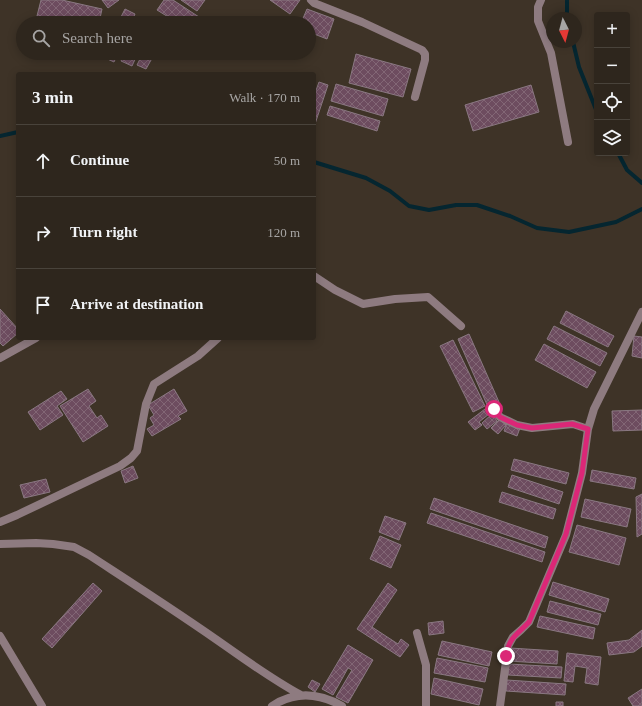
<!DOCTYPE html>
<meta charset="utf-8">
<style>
:root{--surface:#2e261d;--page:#362e26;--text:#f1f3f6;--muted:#a7a5a4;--line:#49433b}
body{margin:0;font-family:"Times New Roman",serif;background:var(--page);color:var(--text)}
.controls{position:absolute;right:12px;top:12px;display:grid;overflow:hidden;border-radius:4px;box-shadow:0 2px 10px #0003}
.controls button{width:36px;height:36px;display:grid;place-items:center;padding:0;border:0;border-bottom:1px solid var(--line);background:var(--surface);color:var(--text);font:20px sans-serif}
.compass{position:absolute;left:546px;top:12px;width:36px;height:36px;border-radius:50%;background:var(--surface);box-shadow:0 2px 10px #0003;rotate:174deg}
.stop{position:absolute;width:12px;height:12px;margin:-9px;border:3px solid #db2777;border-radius:50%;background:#fff}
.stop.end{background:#db2777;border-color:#fff;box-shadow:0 1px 4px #0008}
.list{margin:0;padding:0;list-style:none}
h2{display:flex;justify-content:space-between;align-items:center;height:52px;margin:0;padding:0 16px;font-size:17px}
h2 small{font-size:13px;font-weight:400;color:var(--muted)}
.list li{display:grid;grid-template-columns:26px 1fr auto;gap:12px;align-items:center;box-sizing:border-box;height:72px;padding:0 16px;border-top:1px solid var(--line)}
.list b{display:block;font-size:15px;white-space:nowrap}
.list em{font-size:13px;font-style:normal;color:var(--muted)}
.icon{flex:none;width:22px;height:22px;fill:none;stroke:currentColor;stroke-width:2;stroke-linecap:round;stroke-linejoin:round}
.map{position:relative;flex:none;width:642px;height:706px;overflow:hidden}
.search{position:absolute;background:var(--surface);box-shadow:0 2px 10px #0003;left:16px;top:16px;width:300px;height:44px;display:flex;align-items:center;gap:10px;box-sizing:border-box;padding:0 14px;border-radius:22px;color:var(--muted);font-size:15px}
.panel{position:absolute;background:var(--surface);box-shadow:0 2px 10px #0003;left:16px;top:72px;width:300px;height:268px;border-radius:4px}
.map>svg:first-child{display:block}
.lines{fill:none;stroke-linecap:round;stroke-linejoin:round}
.stream{stroke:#052630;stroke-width:4}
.building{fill:url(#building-cross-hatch);stroke:#8a7882}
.minor{stroke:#8e7b80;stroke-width:8}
.route{stroke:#db2777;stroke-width:5}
</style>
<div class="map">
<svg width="642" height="706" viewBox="0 0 642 706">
<defs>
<pattern id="building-cross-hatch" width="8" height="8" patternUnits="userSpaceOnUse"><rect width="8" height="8" fill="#6d4c5f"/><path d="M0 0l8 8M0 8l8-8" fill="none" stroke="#826675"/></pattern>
</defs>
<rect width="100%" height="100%" fill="#3e3327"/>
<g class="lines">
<path class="stream" d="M567,0V18
M573,42L579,67L597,112
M0,136L18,132
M618,153L627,170L642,183
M314,162L366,178L390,191L409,206L429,210L456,205H477L510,216L537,228L569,232L616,222L642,209"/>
</g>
<path class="building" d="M41,0H62L102,9L99,23H65L37,16Z
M102,0H119L108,8Z
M164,0H173L199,17L195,23H178L157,10Z
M181,0H205L197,11Z
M270,0H300L290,14Z
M125,9L135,14L131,23H118Z
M307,9L334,19L327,39L309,32V23H301Z
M141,18L151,23H139Z
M105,53H118L114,62L103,57Z
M125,53H138L132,66L121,61Z
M143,53H155L146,69L137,65Z
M356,54L411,69L403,97L349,83Z
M319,82L328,85L314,127V96Z
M336,84L388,99L383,116L331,101Z
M531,85L539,112L473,131L465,105Z
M330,106L380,121L377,131L327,115Z
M0,309L18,329V333L3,346L0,343Z
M566,311L614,336L608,347L560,323Z
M554,326L607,353L600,366L547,339Z
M469,334L499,402L488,407L458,339Z
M634,336L642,337V358L632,356Z
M453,340L485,406L473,412L440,346Z
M544,344L596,372L587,388L535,360Z
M88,389L96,401L89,406L97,418L101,415L108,426L83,442L60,406Z
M174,389L187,411L178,416L181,419L152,436L147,429L154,425L150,418L154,415L148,405Z
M61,391L67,399L57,406L63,415L40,430L28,412Z
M485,409L489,414L479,422L482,425L475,430L468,422Z
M642,410V430L613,431L612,411Z
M492,414L497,421L487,429L482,423Z
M500,419L506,425L498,434L491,428Z
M507,423L520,428L517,436L504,431Z
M514,459L569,473L566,484L511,470Z
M133,466L138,478L125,483L121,471Z
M592,470L636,478L634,489L590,481Z
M512,475L563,492L559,504L508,487Z
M46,479L50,492L24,498L20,485Z
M502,492L556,509L553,519L499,502Z
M642,494V534L637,537L636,497Z
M434,498L548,537L545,548L430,509Z
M585,499L631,509L627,527L581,517Z
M431,513L545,552L542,562L427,523Z
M385,516L406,523L399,540L379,532Z
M577,525L626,538L619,565L569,552Z
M380,536L401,545L391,568L370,559Z
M553,582L609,599L605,612L549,595Z
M93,583L102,591L52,648L42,639Z
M388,583L397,590L372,627L398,644L401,639L409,645L400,657L357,629Z
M550,601L601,614L598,625L547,612Z
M540,616L595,628L593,639L537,627Z
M443,621L444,633L429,635L428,623Z
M642,630V646L634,652L609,655L607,643L629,640Z
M442,641L492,652L489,666L438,655Z
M348,645L373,660L348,703L336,697L352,670L348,668L333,695L322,689Z
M510,648L558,651L557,664L508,661Z
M567,653L601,657L598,685L585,683L587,668L575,666L573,682L564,681Z
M437,658L488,668L485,682L434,673Z
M509,664L562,667L561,678L508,675Z
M434,678L483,689L479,705L431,694Z
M312,680L320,684L315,692L308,687Z
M507,680L566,684L565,695L506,691Z
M642,689V706H633L628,698Z
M556,702H563V706H556Z"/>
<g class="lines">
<path class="minor" d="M311,0L314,3L362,22L422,50L425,54V60L415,97
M541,0L538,7V21L551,53L568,142
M314,276L335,290L363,304L395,299L428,297L461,326
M0,358L36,338
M494,409L500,417L517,425L532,428L573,424L588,429
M0,522L17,515L120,466L131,458L137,451L146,404L154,384L198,356L218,338
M0,544L36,543L53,544L74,547L89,555C135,585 182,615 227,647C251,664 275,681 301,695
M417,633L426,665V706
M0,636L42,706
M272,706C295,691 319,693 342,706
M500,706L508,646L513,637L521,630L529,622L566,535L582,473L588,429L594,409L642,312"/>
</g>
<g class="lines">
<path class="route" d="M494,409L500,417L517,425L532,428L572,424L588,429L582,473L566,534L529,622C517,635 509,637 506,656"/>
</g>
</svg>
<div class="controls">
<button>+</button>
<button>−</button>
<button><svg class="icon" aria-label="locate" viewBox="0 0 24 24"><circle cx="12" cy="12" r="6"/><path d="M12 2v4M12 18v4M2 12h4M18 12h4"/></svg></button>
<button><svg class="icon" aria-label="layers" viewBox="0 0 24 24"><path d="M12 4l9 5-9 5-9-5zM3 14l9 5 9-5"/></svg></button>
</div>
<svg class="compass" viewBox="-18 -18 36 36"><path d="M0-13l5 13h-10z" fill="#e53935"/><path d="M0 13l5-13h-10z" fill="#a7a5a4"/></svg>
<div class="stop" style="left:494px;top:409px"></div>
<div class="stop end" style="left:506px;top:656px"></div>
<div class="search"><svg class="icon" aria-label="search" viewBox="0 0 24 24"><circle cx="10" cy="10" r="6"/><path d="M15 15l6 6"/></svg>Search here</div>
<section class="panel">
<h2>3 min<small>Walk · 170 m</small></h2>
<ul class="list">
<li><svg class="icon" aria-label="ahead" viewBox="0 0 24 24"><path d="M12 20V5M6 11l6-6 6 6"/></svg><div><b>Continue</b></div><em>50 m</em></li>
<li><svg class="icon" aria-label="right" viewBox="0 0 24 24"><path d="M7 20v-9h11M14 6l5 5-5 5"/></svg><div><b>Turn right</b></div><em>120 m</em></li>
<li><svg class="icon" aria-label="arrive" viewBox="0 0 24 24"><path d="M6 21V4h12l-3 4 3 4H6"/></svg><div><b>Arrive at destination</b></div></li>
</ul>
</section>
</div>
